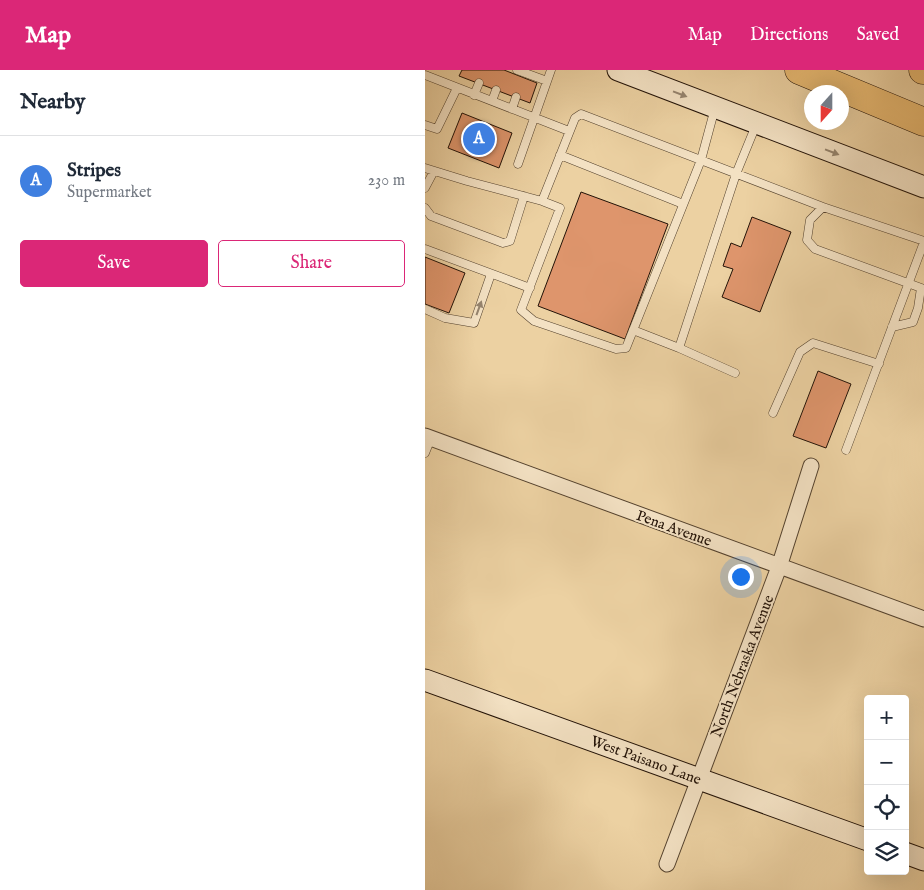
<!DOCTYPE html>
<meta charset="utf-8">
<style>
:root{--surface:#fff;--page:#f6f6f7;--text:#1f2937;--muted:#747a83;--line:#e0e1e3;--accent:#db2777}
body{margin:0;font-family:"IM FELL English",serif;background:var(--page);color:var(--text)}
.controls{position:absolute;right:15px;bottom:15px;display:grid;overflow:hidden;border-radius:5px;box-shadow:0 5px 20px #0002}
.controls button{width:45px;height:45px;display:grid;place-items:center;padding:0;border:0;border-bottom:1px solid var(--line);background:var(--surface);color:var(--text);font:25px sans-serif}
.compass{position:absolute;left:379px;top:15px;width:45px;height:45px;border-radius:50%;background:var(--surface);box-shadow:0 5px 20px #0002;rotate:201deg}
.you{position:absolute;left:315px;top:506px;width:18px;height:18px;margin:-12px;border:4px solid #fff;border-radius:50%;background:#1a73e8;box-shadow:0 0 0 8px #1a73e833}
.badge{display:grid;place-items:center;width:32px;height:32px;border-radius:50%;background:var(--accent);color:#fff;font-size:16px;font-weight:700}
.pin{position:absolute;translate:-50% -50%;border:2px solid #fff;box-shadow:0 1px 5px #0006}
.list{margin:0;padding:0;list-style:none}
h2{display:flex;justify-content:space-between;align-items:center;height:65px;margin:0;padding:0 20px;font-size:21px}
h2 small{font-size:16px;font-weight:400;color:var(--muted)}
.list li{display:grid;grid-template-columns:32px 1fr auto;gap:15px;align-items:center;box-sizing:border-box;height:90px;padding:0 20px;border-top:1px solid var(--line)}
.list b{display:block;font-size:19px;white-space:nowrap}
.list p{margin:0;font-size:16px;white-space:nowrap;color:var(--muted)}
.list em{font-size:16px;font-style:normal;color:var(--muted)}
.actions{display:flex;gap:10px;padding:15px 20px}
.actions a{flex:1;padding:11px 0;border:1px solid var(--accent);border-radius:5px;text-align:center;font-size:18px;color:var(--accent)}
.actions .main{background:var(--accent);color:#fff}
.icon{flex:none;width:28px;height:28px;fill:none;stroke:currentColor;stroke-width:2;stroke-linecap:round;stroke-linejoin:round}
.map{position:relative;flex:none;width:499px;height:820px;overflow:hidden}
header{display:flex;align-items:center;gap:30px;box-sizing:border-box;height:70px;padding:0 25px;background:var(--accent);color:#fff}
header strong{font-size:24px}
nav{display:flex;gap:28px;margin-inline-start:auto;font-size:18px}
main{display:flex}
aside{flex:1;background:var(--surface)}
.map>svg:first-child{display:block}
.building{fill:#de956c;stroke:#221207}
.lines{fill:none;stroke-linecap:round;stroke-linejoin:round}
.lane-casing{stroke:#54422e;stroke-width:9}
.street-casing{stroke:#54422e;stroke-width:17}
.secondary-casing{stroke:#221207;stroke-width:23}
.highway-casing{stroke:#221207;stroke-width:29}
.lane{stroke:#f3e1c3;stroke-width:8}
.street{stroke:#f3e1c3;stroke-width:15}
.secondary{stroke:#f3e1c3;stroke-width:21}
.highway{stroke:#e6b871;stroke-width:28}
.oneway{fill:#95846e}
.labels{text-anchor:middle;stroke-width:4;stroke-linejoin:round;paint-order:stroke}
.street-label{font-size:15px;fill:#221207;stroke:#f3e1c3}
</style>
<header>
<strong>Map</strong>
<nav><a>Map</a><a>Directions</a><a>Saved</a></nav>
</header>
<main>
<aside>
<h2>Nearby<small></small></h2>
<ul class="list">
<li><span class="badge" style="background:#3f7fe0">A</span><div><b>Stripes</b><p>Supermarket</p></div><em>230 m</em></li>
</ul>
<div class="actions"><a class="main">Save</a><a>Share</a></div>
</aside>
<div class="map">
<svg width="499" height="820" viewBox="0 0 499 820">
<rect width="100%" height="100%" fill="#ecd1a2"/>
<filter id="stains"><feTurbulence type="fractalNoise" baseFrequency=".004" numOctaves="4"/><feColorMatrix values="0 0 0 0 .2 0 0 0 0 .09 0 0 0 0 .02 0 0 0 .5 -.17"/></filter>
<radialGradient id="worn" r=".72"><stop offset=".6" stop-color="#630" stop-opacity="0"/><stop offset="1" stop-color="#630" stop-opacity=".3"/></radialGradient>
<path class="building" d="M37,0H79L112,13L105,33L34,6Z
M37,43L87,63L74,98L23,78Z
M156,122L243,154L200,269L113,236Z
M327,147L366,162L335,242L297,227L308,199L298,196L306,173L316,177Z
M0,187L40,203L24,243L0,234Z
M393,301L426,314L401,378L368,366Z"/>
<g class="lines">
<g class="lane-casing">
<path id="lane" d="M92,0L122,11
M0,5L144,61
M49,25L54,13
M67,31L71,20
M290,38L276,90L201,278L191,279L109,251L96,240L135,138L117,131L150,48L156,44C237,75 317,106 398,137
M87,39L91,27
M0,55L12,59L32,18
M135,85L258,134
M93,94L126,0
M0,98L42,111L117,131
M0,118L9,101
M0,138L6,146L78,173L85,171L99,126
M499,171L398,137L385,150L382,170L390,179L499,219
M0,179L105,218
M0,239L20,248L49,253L66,204
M467,257L488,252L493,238L496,218
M208,260L254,278
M310,303L254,278L311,104L331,55
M348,343L375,282L388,273L454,294
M421,380L499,172
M0,383L6,368"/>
</g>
<g class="street-casing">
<path id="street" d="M0,366L499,549
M242,794L354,497L386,396"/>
</g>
<g class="secondary-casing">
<path id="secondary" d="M193,0L499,117
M0,610L443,770
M480,783L499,790"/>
</g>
<g class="highway-casing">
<path id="highway" d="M374,0L499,52
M498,0H499"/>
</g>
<use href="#lane" class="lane"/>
<use href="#street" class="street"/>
<use href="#secondary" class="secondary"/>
<use href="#highway" class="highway"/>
</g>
<defs><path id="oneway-solid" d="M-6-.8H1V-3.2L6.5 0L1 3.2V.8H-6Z" transform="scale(1.25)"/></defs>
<g class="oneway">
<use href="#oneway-solid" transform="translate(255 24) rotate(21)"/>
<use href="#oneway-solid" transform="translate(407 82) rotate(21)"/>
<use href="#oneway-solid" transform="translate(54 238) rotate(-70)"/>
</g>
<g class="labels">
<g class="street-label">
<text transform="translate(249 458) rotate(20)" y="5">Pena Avenue</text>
<text transform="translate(317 596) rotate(-69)" y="5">North Nebraska Avenue</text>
<text transform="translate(221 690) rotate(20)" y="5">West Paisano Lane</text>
</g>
</g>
<rect width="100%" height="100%" filter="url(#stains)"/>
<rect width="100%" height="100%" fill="url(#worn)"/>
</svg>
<div class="controls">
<button>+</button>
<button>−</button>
<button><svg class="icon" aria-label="locate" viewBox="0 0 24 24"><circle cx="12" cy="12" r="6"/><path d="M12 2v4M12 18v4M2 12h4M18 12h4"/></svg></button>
<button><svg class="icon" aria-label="layers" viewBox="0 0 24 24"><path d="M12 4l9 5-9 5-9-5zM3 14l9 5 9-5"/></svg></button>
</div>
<svg class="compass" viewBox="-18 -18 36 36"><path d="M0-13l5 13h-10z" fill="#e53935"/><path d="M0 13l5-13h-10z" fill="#747a83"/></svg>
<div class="you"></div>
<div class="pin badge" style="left:54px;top:69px;background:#3f7fe0">A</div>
</div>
</main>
